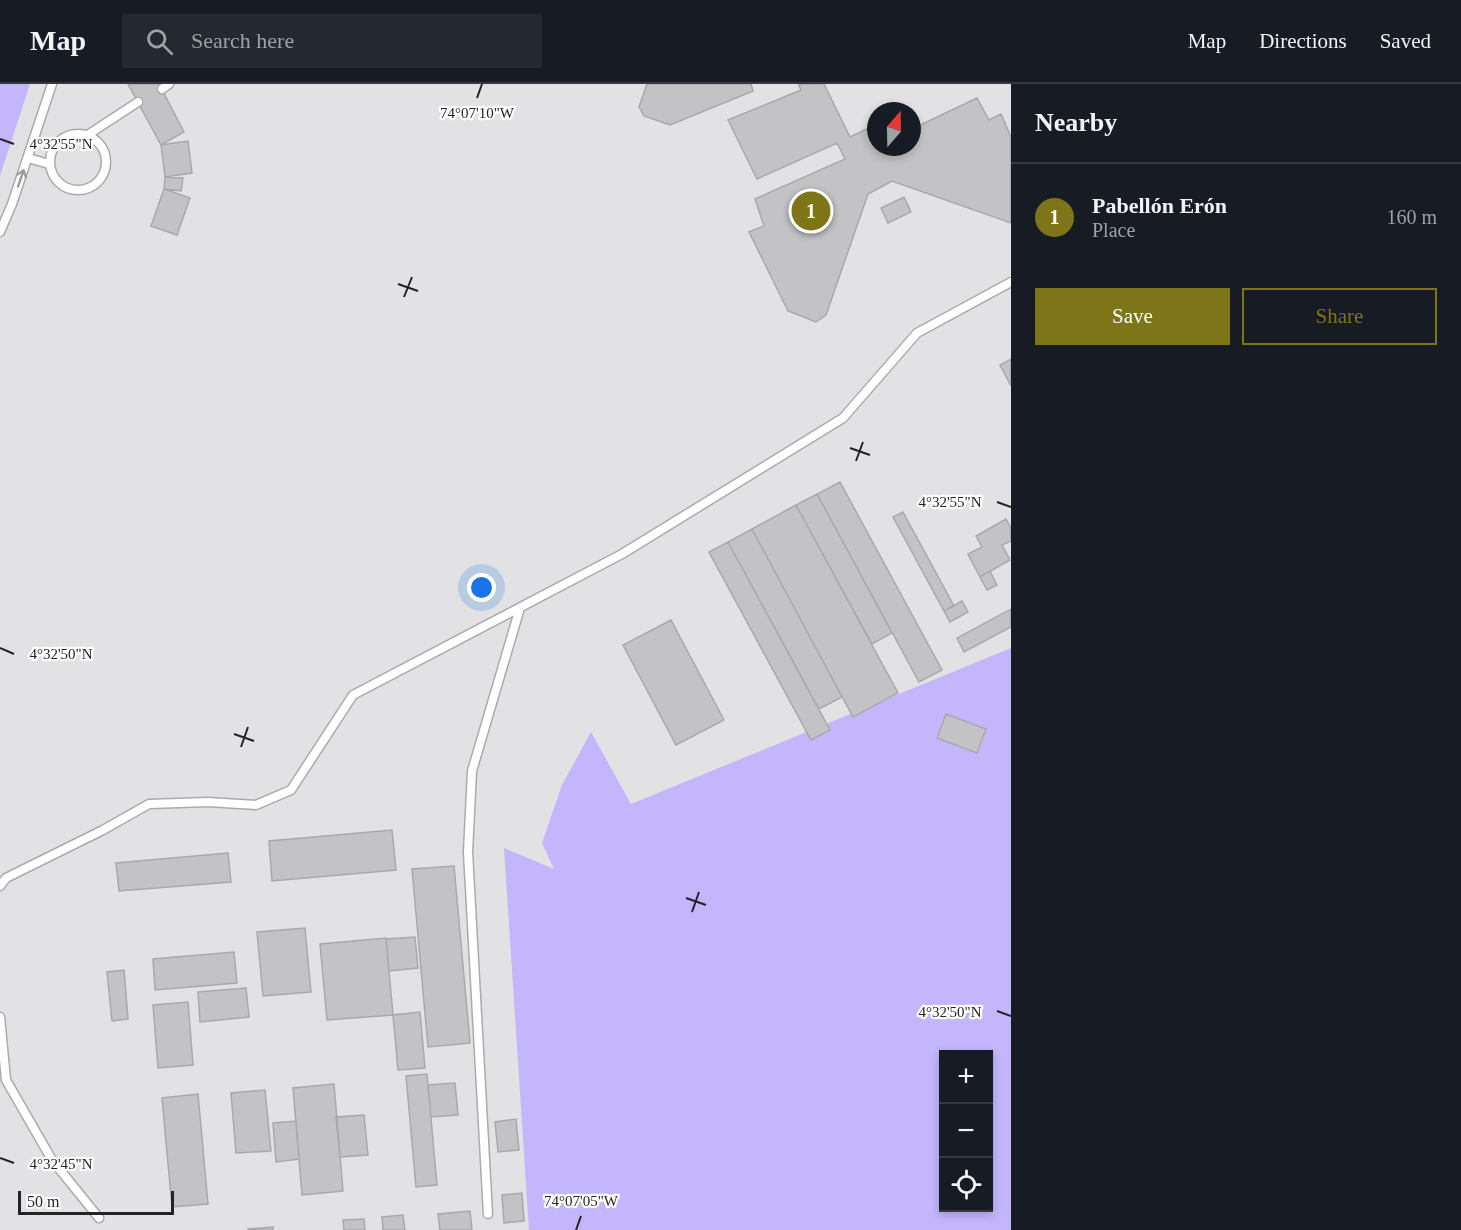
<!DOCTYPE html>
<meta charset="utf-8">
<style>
:root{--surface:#171b24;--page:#242831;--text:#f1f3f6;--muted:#9ea1a6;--line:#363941;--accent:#7e7518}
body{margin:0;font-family:"Times New Roman",serif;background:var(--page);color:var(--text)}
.controls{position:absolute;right:18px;bottom:18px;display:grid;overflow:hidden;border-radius:0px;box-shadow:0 3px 9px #0003}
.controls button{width:54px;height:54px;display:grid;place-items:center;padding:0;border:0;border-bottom:2px solid var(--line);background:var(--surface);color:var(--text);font:30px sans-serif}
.compass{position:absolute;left:867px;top:18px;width:54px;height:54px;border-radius:50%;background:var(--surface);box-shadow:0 3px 9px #0003;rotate:20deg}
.scale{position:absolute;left:18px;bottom:15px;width:156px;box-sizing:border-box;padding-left:6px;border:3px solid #242425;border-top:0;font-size:16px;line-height:21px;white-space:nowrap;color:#242425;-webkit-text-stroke:4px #fff;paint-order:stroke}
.you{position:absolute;left:482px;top:504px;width:21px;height:21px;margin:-15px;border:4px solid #fff;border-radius:50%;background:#1a73e8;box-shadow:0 0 0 9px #1a73e833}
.badge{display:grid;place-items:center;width:39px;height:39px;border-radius:50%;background:var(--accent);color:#fff;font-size:20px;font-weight:700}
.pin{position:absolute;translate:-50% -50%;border:3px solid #fff;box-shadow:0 2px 6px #0006}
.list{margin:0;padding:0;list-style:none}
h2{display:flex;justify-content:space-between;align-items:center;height:78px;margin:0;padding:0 24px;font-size:26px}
h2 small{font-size:20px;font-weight:400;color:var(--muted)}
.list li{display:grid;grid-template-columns:39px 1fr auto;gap:18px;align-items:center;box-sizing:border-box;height:108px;padding:0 24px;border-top:2px solid var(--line)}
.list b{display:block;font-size:22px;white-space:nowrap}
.list p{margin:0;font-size:20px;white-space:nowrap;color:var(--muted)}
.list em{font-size:20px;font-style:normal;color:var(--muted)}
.actions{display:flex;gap:12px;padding:18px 24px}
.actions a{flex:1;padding:14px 0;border:2px solid var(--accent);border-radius:0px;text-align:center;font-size:21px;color:var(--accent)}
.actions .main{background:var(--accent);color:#fff}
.icon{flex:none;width:33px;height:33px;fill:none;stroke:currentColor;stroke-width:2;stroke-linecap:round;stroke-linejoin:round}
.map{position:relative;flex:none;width:1011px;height:1146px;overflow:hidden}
header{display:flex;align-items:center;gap:36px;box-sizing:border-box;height:84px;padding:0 30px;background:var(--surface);border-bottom:2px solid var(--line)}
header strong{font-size:28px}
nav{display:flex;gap:33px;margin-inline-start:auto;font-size:21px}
.search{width:420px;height:54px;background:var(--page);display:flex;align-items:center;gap:15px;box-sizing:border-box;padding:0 21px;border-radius:0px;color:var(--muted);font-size:22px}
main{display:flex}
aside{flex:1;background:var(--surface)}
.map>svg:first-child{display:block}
.grass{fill:#c3b6fc;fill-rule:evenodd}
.building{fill:#c3c3c6;stroke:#a9a9ac;stroke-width:1.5}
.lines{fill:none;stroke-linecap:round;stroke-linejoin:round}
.lane-casing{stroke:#abaaad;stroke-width:11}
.lane{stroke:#fff;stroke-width:8}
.oneway{stroke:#9c9c9d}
.ticks{fill:none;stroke:#242425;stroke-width:2}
.ticks-label{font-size:15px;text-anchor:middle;fill:#242425;stroke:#fff;stroke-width:4.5;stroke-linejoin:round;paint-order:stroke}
</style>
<header>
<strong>Map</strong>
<div class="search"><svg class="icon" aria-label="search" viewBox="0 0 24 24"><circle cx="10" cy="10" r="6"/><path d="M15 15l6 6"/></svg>Search here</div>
<nav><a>Map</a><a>Directions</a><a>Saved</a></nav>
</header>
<main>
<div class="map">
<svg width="1011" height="1146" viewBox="0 0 1011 1146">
<rect width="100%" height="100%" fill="#e2e1e4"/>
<path class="grass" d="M0,0H30L0,92Z
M1011,564V1146H529L504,764L554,785L542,759L562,701L591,648L631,720ZM944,970H988V1124H944Z"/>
<path class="building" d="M128,0H159L184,48L161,61Z
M647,0H751L753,7L670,41L644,32L639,23Z
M798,0H824L850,53L875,41L876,63H912V45L977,14L989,36L1001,30L1011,53V139L892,97L868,110L826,231L816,238L788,227L749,148L764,142L755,115L845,75L837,59L757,95L728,36L801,6Z
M188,57L192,89L165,93L161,61Z
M165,93L183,94L181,107L164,105Z
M164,105L190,114L177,151L151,142Z
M904,113L911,128L888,139L881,124Z
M1011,275V302L1000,281Z
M840,398L942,586L919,598L817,410Z
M817,410L892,549L872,560L796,421Z
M796,421L898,609L853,633L752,445Z
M903,428L954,522L944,527L893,433Z
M1006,435L1011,444V457L1002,461L1010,476L980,493L968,470L982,463L976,452Z
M752,445L842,613L819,625L728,458Z
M728,458L830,646L811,656L709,468Z
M990,487L997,501L987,506L980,493Z
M962,517L968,528L950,538L944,527Z
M1011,525V543L964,568L957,554Z
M671,536L724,636L676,661L623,561Z
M946,630L986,645L977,669L937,654Z
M392,746L396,786L272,797L269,757Z
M228,769L231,798L119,807L116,779Z
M454,782L470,959L428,963L412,785Z
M305,844L311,908L263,912L257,848Z
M415,853L418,884L389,887L386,855Z
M386,854L393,931L327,936L320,860Z
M234,868L237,899L155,906L153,875Z
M124,886L128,935L112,937L107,888Z
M246,904L249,933L200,938L198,908Z
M188,918L193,981L158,984L153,921Z
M420,928L425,984L398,986L393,931Z
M427,990L437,1101L416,1103L406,992Z
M455,999L458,1031L431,1033L428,1001Z
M334,1000L343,1107L302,1111L293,1004Z
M265,1006L271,1067L236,1069L231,1009Z
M198,1010L208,1120L172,1123L162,1014Z
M364,1031L368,1071L340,1073L336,1033Z
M516,1035L519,1066L498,1068L495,1038Z
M296,1037L299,1075L276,1078L273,1039Z
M522,1109L524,1137L504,1139L502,1111Z
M470,1127L472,1146H440L438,1130Z
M403,1131L405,1146H383L382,1133Z
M364,1135L365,1146H344L343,1136Z
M273,1143V1146H248V1145Z"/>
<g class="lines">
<g class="lane-casing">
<path id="lane" d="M162,5L169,0
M50 78a28 28 0 1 1 56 0a28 28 0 1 1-56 0Z
M86,52L138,18
M28,74L49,80
M0,148L12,120L52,0
M0,802L6,794L103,746L149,720L208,718L256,721L291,706L353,611L622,470L843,334L917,249L1011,198
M0,933L6,996L52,1076L99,1134
M488,1130L468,768L472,687L520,524"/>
</g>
<use href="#lane" class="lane"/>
</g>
<defs><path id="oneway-shaft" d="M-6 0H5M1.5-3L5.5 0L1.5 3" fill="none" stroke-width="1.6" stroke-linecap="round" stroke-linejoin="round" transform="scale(1.5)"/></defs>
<use class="oneway" href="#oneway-shaft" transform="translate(21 94) rotate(-71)"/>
<path class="ticks" d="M477,14L482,0M0,55L14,60M398,200L418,207M404,213L412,193M850,364L870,371M856,377L863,358M997,418L1011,423M0,564L14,570M234,650L254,657M241,663L248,643M686,814L706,821M692,828L699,808M997,927L1011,932M0,1074L14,1079M576,1146L581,1132"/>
<g class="ticks-label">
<text x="477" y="34">74°07'10"W</text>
<text x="61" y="65">4°32'55"N</text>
<text x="950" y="423">4°32'55"N</text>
<text x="61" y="575">4°32'50"N</text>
<text x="950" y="933">4°32'50"N</text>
<text x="61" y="1085">4°32'45"N</text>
<text x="581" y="1122">74°07'05"W</text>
</g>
</svg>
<div class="controls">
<button>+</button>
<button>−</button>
<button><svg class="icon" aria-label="locate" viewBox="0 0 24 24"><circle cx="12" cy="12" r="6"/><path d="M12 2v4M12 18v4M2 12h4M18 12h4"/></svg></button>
</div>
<svg class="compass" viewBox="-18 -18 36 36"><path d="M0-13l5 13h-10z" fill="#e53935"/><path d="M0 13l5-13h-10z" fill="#9ea1a6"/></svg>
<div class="scale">50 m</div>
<div class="you"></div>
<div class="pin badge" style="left:811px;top:127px">1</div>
</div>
<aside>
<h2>Nearby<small></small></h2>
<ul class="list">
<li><span class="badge">1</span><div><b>Pabellón Erón</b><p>Place</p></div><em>160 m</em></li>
</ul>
<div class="actions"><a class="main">Save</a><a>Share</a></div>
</aside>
</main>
